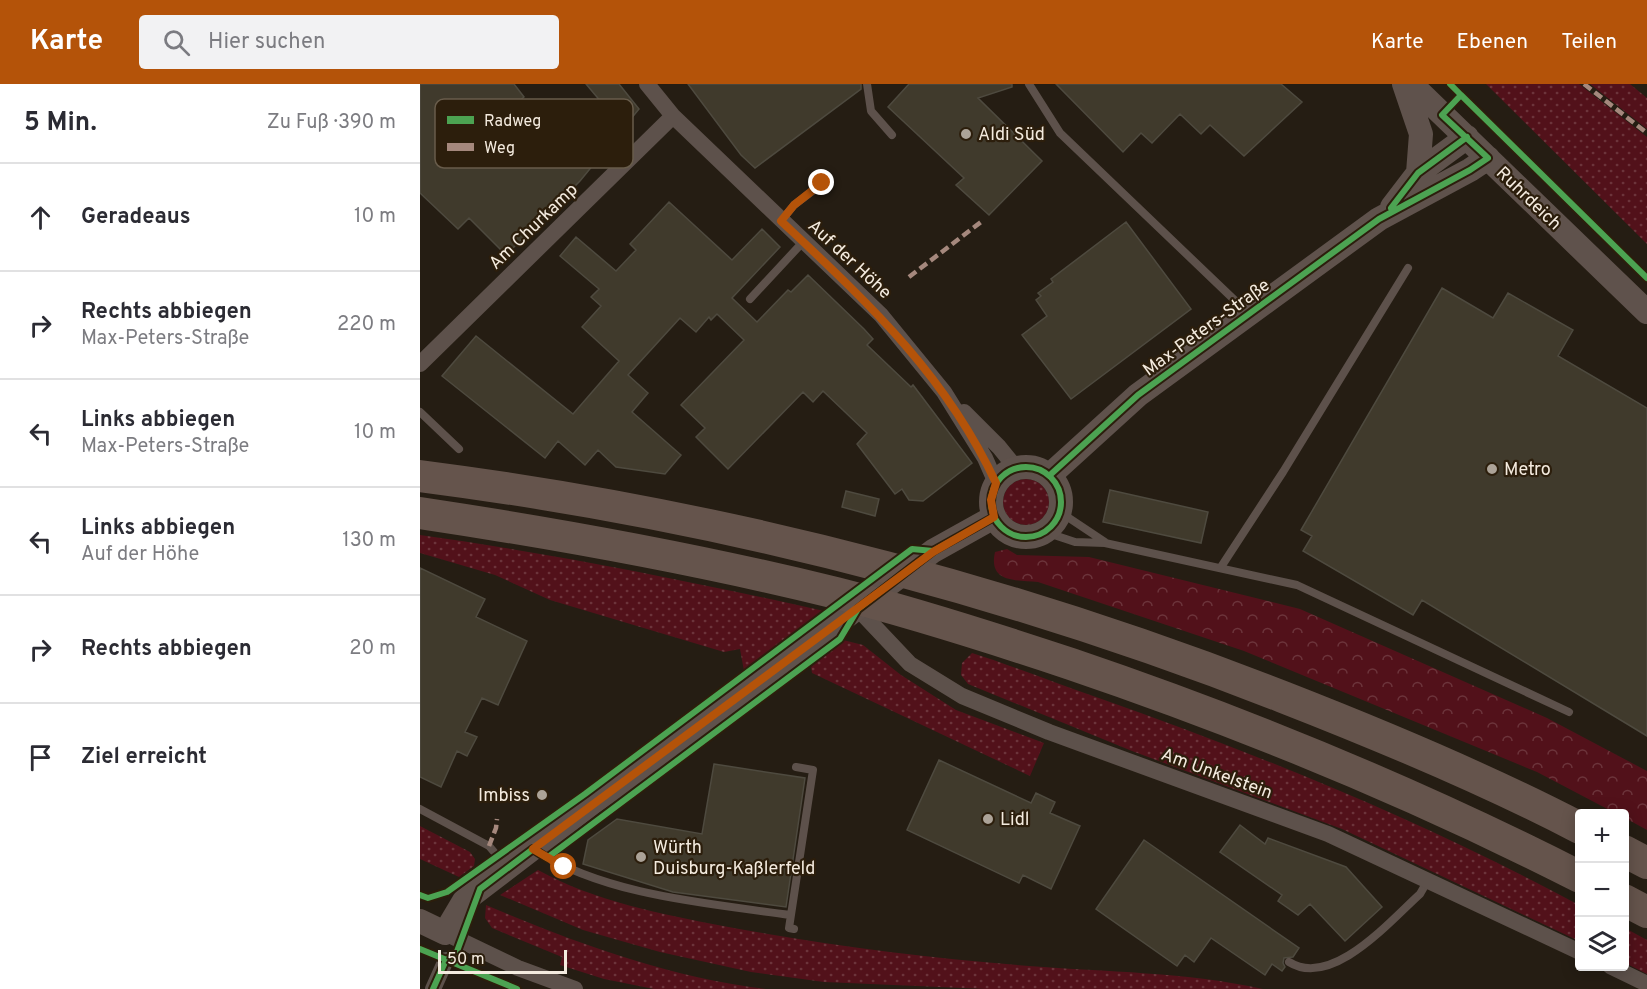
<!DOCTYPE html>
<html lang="de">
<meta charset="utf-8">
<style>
:root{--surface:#fff;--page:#f2f2f3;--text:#2b2b33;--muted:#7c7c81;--line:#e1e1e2;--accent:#b45309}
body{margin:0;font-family:Overpass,sans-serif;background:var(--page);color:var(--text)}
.controls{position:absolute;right:18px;bottom:18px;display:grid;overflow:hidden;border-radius:6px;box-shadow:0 3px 15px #0003}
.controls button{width:54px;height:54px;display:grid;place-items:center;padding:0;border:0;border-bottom:2px solid var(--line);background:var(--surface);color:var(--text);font:30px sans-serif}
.scale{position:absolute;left:18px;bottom:15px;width:129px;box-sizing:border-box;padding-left:6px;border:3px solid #f4ebdf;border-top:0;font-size:16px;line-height:21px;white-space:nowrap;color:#f4ebdf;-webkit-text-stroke:4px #2c1e0c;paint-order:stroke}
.stop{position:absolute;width:18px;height:18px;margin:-14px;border:4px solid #b45309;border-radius:50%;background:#fff}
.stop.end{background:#b45309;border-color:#fff;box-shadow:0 2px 6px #0008}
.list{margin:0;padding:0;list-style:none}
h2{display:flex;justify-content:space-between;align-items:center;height:78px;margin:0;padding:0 24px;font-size:26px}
h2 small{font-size:20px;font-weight:400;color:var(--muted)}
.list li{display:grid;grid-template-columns:39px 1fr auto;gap:18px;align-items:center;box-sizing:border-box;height:108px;padding:0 24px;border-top:2px solid var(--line)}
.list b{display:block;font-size:22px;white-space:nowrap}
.list p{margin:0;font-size:20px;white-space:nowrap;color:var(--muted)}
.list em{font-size:20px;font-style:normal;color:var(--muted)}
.icon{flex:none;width:33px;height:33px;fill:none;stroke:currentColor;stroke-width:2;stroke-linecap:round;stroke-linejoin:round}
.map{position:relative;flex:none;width:1227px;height:905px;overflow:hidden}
header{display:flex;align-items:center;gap:36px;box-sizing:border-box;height:84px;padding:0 30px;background:var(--accent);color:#fff}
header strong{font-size:28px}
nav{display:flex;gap:33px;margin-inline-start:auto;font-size:21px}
.search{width:420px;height:54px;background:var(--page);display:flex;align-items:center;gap:15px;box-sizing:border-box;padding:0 21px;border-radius:6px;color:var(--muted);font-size:22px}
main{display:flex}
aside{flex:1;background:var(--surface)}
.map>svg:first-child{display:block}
.grass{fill:url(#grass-dots)}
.forest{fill:url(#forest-crowns)}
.building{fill:#403a2c;stroke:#4e4a3f;stroke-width:1.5}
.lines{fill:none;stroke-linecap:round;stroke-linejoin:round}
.lane{stroke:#5d514b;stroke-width:8}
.street{stroke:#5d514b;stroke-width:16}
.secondary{stroke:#5f524c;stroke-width:24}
.highway{stroke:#65544c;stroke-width:32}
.quiet{stroke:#a5887d;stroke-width:4.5;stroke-dasharray:9 4.5;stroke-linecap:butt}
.cycleway-casing{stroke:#2c1e0c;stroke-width:10}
.cycleway{stroke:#4ca352;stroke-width:6}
.route{stroke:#b45309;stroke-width:8}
.poi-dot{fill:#aca398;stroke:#2c1e0c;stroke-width:2}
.labels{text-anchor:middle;stroke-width:4.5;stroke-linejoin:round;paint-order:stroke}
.poi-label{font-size:18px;fill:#f4ebdf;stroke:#2c1e0c;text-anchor:start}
.street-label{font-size:18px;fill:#f4ebdf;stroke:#2c1e0c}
.key{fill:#2c1e0c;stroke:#685c4b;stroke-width:1.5}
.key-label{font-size:16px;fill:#f4ebdf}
</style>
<header>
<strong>Karte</strong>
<div class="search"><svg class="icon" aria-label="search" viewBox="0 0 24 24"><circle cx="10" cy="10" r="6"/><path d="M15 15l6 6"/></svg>Hier suchen</div>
<nav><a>Karte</a><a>Ebenen</a><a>Teilen</a></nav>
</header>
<main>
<aside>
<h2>5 Min.<small>Zu Fuß · 390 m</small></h2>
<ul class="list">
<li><svg class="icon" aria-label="ahead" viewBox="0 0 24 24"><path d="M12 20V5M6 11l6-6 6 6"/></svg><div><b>Geradeaus</b></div><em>10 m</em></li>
<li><svg class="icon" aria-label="right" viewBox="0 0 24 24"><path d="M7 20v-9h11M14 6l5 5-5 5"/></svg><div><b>Rechts abbiegen</b><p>Max-Peters-Straße</p></div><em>220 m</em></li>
<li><svg class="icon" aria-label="left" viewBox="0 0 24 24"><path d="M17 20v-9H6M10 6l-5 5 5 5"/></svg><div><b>Links abbiegen</b><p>Max-Peters-Straße</p></div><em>10 m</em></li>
<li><svg class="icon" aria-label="left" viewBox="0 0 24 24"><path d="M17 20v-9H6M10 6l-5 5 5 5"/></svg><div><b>Links abbiegen</b><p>Auf der Höhe</p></div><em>130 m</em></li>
<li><svg class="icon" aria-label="right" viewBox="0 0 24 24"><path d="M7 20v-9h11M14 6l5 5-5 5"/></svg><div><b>Rechts abbiegen</b></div><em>20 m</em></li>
<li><svg class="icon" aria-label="arrive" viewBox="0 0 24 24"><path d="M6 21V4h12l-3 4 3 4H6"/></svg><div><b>Ziel erreicht</b></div></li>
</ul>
</aside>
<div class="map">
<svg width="1227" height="905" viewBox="0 0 1227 905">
<defs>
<pattern id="grass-dots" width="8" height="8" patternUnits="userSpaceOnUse" patternTransform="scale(1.5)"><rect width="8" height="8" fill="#52111a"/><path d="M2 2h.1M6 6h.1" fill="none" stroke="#6c343b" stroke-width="1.8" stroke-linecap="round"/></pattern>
<pattern id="forest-crowns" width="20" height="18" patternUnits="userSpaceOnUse" patternTransform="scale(1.5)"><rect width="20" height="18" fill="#52111a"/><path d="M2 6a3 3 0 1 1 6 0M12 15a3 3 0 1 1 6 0" fill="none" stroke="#6c343b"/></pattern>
</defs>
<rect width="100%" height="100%" fill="#251d13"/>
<path class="grass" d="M1066,0H1159L1227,53V160Z
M1170,0H1210L1227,14V45Z
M583 418a23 23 0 1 1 46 0a23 23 0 1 1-46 0Z
M0,451C136,470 270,497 404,527L324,587L320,565L304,568L130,516L75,491L0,469Z
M423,556L443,561L481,591L536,626L624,659L610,692L392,589L391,583Z
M552,569C593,582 635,599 676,613C841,671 1005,738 1159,821V857L922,745L712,667L548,600L541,591L542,579Z
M0,742L50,768L55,775L54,782L39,793L0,775Z
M118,786C174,817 241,830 303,842C404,861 507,874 609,882C686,888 767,888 843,905H566L404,898L331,888L240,868L163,846L80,811Z
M66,821C156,859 248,893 346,905H234L184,895L140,881L142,873L72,844L65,834Z
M1205,844L1227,856V890L1205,879Z"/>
<path class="forest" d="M587,465L597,471L669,473L880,525L1127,634L1227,687V746L1205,734L1204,730L1195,729L1117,688L824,567L618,498C596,496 568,499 575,468Z"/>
<path class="building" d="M0,0H94L104,13L87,27L136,73L182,19L166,0H199L219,25L160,97L86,171L49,134L38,145L0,109Z
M268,0H441V5L335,84L321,71Z
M489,0H592V3L558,14L622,77L569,131L536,101L544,94L468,23Z
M636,0H861L882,18L824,72L790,41L781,50L760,30L732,59L721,49L703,68Z
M249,118L312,176L342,145L360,163L312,214L337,238L368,206L371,208L388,191L444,245L453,255L447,261L491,303L493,301L552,379L503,417L489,416L482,405L475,410L437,360L447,349L403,307L393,318L383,308L308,385L276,353L285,344L261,321L324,256L297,230L291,236L289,233L276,248L260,234L208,291L228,309L212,328L261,371L245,390L196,383L178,366L165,381L138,357L125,374L22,292L56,252L153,330L199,277L162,243L181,222L171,213L179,205L140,172L156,153L196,187L216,166L210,160Z
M706,138L771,225L651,315L602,251L627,232L616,216L621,212L618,209L633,198L631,195Z
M1022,204L1073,234L1088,209L1153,246L1138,272L1227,324V652L1002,516L993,531L883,467L892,452L881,446Z
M690,406L788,428L781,459L683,438Z
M426,407L459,415L455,432L422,423Z
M0,484L65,515L56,533L107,557L78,621L62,614L45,648L57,653L47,672L37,667L21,703L0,693Z
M519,676L611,719L616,709L635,718L630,729L660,742L631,805L603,791L599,799L487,746Z
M294,680L385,694L366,823L253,808L163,780L168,756L197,735L282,750Z
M820,741L845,760L848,754L926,783L962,823L925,857L890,820L878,831L858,817L862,811L800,768Z
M724,756L879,864L873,873L864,874L863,879L865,883L862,887L852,880L845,891L791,854L774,878L765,871L757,882L676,825Z"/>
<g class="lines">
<path class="lane" d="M447,0L451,27L472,51
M609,0L640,49L827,228
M361,137L374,121L403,99
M330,215L383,158
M0,328L39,365
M640,428L685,458
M625,448L655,458L685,459L877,501L1149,628
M801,483L863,388L988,184
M0,725L69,762L86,782
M114,766C188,812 286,819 370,831
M374,845L369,844L393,686L376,683
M869,878C912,905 970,837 1000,810L1008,796"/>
<path class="street" d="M227,0L253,32L461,231L524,308L565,374L576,399
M0,280L253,32
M544,328L579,363L596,384
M438,525L490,580L542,612L629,648L908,750L1160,868
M25,849L98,884L155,905
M1190,882L1227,900
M13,905L26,876"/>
<path class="secondary" d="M984,0L1001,50L998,89
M991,0L1227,228
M972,123L998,89L1047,53
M571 418a35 35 0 1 1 70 0a35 35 0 1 1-70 0Z
M630,391L718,311L959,135L1050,86L1068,74
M0,837L25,849L44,817L172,719L269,651L513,467L574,433"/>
<path class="highway" d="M0,392C296,430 585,504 863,613C963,652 1064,694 1160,744
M0,429C140,450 278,475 416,509C495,529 573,554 651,580C825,639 995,709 1160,793
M1204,767L1227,779
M1204,816L1227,828"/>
<path class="quiet" d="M1164,0L1227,49
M489,193L561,138
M69,762L76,744L77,735"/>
<g class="cycleway-casing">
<path id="cycleway" d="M1041,11L1227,194
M971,124L998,89L1047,53
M571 418a35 35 0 1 1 70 0a35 35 0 1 1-70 0Z
M630,391L718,311L959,135L1050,86L1068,74L1022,31L1041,11L1030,0
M0,811L8,814L27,808L165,710L492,465L513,467
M0,865L97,905
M13,905L26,876L36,870L60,805L113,765L127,774L420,555L438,525L513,467L574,433"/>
</g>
<use href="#cycleway" class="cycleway"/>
</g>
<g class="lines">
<path class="route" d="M144,783L113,765L513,468L574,433L571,416L576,399C525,289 447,218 361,137L374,121L402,99"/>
</g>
<g class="poi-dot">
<circle cx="546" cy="50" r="6"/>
<circle cx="1072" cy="385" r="6"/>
<circle cx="122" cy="711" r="6"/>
<circle cx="568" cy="735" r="6"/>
<circle cx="221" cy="773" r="6"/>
</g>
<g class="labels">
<g class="poi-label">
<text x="558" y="56">Aldi Süd</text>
<text x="1084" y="391">Metro</text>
<text x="110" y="717" text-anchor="end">Imbiss</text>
<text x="580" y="741">Lidl</text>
<text x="233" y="769">Würth<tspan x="233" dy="21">Duisburg-Kaßlerfeld</tspan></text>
</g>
<g class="street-label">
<text transform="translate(1109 114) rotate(44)" y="6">Ruhrdeich</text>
<text transform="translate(113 142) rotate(-44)" y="6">Am Churkamp</text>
<text transform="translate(430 175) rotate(43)" y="6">Auf der Höhe</text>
<text transform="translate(786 243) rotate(-36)" y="6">Max-Peters-Straße</text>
<text transform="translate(797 689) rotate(20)" y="6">Am Unkelstein</text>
</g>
</g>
<rect x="15" y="15" width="198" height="69" rx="9" class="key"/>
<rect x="27" y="32" width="27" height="8" fill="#4ca352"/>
<rect x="27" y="59" width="27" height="8" fill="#a5887d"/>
<g class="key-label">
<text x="64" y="42">Radweg</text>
<text x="64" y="69">Weg</text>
</g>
</svg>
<div class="controls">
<button>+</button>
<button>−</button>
<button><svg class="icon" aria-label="layers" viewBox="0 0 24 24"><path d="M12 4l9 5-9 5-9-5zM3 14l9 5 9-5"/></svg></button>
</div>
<div class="scale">50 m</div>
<div class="stop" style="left:144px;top:783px"></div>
<div class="stop end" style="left:402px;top:99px"></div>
</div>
</main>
